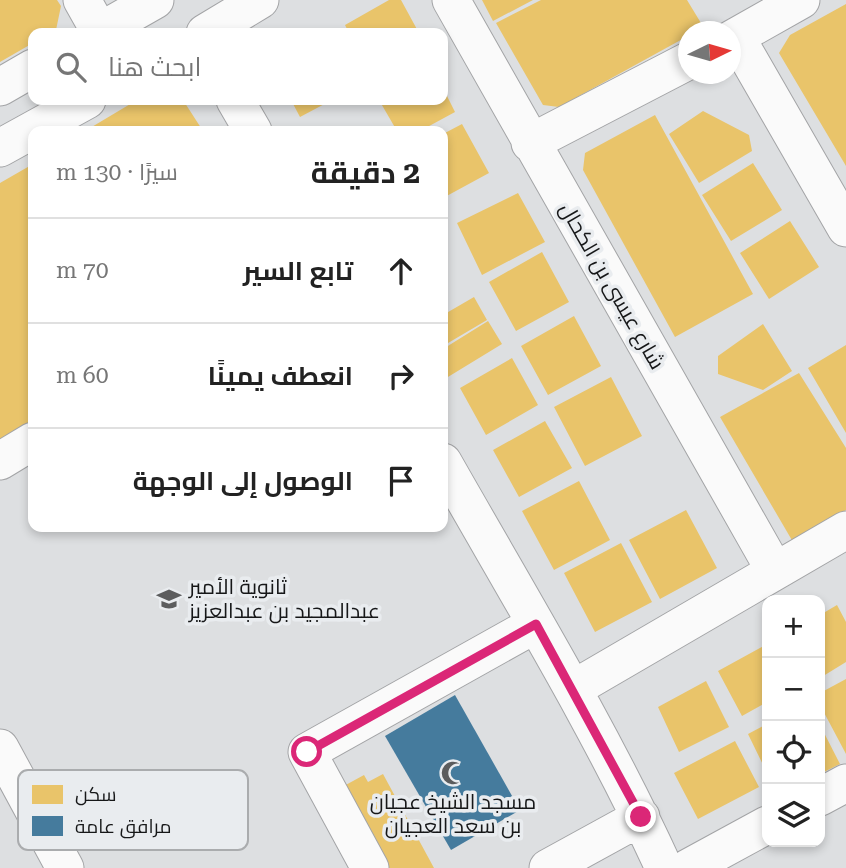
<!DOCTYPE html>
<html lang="ar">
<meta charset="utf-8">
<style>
:root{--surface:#fff;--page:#f6f6f6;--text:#222;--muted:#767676;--line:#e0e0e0}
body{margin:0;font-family:"Roboto Serif",Cairo,serif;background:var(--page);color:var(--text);direction:rtl}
.controls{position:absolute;right:21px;bottom:21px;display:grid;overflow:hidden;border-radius:14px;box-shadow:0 4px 10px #0003}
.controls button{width:63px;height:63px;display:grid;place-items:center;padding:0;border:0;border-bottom:2px solid var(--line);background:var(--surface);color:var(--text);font:35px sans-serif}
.compass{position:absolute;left:678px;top:21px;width:63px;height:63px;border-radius:50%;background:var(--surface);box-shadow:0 4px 10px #0003;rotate:85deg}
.stop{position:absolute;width:21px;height:21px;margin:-16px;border:5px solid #db2777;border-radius:50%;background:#fff}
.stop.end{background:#db2777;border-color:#fff;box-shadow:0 2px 7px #0008}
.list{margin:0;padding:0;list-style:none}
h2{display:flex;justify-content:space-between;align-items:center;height:91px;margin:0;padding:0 28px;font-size:30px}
h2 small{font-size:23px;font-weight:400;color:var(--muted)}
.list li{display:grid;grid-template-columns:46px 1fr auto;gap:21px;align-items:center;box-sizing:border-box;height:105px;padding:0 28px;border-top:2px solid var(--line)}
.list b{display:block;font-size:26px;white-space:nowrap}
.list em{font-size:23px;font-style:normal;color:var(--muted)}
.icon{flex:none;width:38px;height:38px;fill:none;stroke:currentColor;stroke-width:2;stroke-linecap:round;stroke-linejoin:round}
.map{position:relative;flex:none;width:846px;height:868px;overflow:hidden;direction:ltr}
.search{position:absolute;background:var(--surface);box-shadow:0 4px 10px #0003;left:28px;top:28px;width:420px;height:77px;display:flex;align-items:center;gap:18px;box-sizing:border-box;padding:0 24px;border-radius:14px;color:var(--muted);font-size:26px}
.panel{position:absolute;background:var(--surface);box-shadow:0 4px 10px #0003;left:28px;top:126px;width:420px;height:406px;border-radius:14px;direction:rtl}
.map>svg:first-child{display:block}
.homes{fill:#e9c46a}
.public{fill:#457b9d}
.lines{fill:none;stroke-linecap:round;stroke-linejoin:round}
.minor-casing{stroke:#a3a4a6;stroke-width:39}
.minor{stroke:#fafafa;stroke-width:37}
.route{stroke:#db2777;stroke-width:9}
.labels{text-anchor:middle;stroke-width:7;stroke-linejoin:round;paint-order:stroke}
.street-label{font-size:21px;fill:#161718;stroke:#e9ecef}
.poi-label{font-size:21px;fill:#161718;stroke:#e9ecef;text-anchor:start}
.key{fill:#e9ecef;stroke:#aaacae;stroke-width:2}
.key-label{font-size:19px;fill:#161718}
</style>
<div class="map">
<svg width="846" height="868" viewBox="0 0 846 868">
<rect width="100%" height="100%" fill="#dddfe1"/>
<path class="homes" d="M0,0H57L61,6L56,30L50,33H33V43L0,62Z
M389,0H401L419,33H349L345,25Z
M482,0H533L493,21Z
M541,0H687L704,28L688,32V36L559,107L543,105L496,23Z
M846,4V166L779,53L790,35Z
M443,88L455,112L420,131H397L379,100H443Z
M137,100H183L203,131H85Z
M291,100H332L300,117Z
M703,111L749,135L752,151L699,183L669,134Z
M655,115L753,294L675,337L583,170L585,153Z
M462,124L489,173L443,198V134Z
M753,163L782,210L731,241L702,195Z
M33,164V423L0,443V183Z
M518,193L545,242L482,275L457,223Z
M790,221L819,267L769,299L740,253Z
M542,252L569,302L516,331L489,282Z
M474,297L487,320L443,346V315Z
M574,316L601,366L548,395L521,346Z
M488,321L502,344L443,380V349Z
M763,324L792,371L763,390L718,374V356Z
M846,345V433L808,368Z
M512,358L538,405L486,435L460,388Z
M799,373L846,448V510L793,542L720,417Z
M611,377L642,436L585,466L554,407Z
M545,421L572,468L519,497L493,450Z
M579,481L610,540L554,570L522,511Z
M686,510L717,568L660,599L629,540Z
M621,543L652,602L595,632L564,573Z
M837,605L846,622V662L820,678V615Z
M767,644V702L742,716L718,671Z
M846,679V754L820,705V693Z
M706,681L729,727L679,752L658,707Z
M767,724V773L748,734Z
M820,725L840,764L820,774Z
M735,741L759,787L698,819L674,773Z
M383,774L434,868H385L342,787L364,775L368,782Z"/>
<path class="public" d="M455,695L520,810L451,850L385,736Z"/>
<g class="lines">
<g class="minor-casing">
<path id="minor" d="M82,0L100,32
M451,0L775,571
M97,33L155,0
M205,33L260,0
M736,37L846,228
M730,40L801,0
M0,87L33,68
M235,100L253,131
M530,143L688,61
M0,148L87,100
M0,461L33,441
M443,462C519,596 600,728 664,868
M573,689L846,530
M0,748L65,868
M820,797L846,783
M370,868L307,752L536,624
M548,868L641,817
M688,868L767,825"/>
</g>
<use href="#minor" class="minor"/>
</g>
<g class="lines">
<path class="route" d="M307,752L536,624L641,817"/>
</g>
<defs>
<g id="school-bare" transform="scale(1.89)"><path d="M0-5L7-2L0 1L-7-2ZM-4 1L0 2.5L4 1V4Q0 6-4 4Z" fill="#5c5d5e" stroke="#e9ecef" stroke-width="2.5" paint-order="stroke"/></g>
<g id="mosque-bare" transform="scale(1.89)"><path d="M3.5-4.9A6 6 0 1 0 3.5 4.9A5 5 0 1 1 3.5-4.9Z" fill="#5c5d5e" stroke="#e9ecef" stroke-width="2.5" paint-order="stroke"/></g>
</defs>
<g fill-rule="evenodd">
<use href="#school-bare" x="169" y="599"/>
<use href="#mosque-bare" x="453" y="773"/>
</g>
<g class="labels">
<g class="street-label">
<text transform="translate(612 286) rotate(60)" y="7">شارع عيسى بن الكحال</text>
</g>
<g class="poi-label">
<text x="189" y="594">ثانوية الأمير<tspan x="189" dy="24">عبدالمجيد بن عبدالعزيز</tspan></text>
<text x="453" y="809" text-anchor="middle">مسجد الشيخ عجيان<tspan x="453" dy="24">بن سعد العجيان</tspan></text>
</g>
</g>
<rect x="18" y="770" width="230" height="80" rx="10" class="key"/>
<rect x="32" y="785" width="31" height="19" fill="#e9c46a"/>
<rect x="32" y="816" width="31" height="20" fill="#457b9d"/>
<g class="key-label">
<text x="75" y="801">سكن</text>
<text x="75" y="833">مرافق عامة</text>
</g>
</svg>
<div class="controls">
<button>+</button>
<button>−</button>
<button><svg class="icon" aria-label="locate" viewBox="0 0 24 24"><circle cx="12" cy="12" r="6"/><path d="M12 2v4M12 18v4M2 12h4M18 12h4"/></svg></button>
<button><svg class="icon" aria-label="layers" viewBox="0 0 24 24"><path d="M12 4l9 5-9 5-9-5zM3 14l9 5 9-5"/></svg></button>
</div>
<svg class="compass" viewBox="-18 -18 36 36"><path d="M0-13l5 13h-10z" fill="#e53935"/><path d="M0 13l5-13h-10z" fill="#767676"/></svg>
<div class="stop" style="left:307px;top:752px"></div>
<div class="stop end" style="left:641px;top:817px"></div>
<div class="search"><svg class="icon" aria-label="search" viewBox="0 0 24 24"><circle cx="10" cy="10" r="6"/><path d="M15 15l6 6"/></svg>ابحث هنا</div>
<section class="panel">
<h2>2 دقيقة<small>سيرًا · 130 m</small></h2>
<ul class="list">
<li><svg class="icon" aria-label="ahead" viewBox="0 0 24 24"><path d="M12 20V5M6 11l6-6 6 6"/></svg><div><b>تابع السير</b></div><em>70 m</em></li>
<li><svg class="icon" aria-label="right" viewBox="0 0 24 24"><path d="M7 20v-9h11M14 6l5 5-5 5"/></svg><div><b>انعطف يمينًا</b></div><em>60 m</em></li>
<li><svg class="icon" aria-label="arrive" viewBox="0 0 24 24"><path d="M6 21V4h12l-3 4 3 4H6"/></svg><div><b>الوصول إلى الوجهة</b></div></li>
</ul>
</section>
</div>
